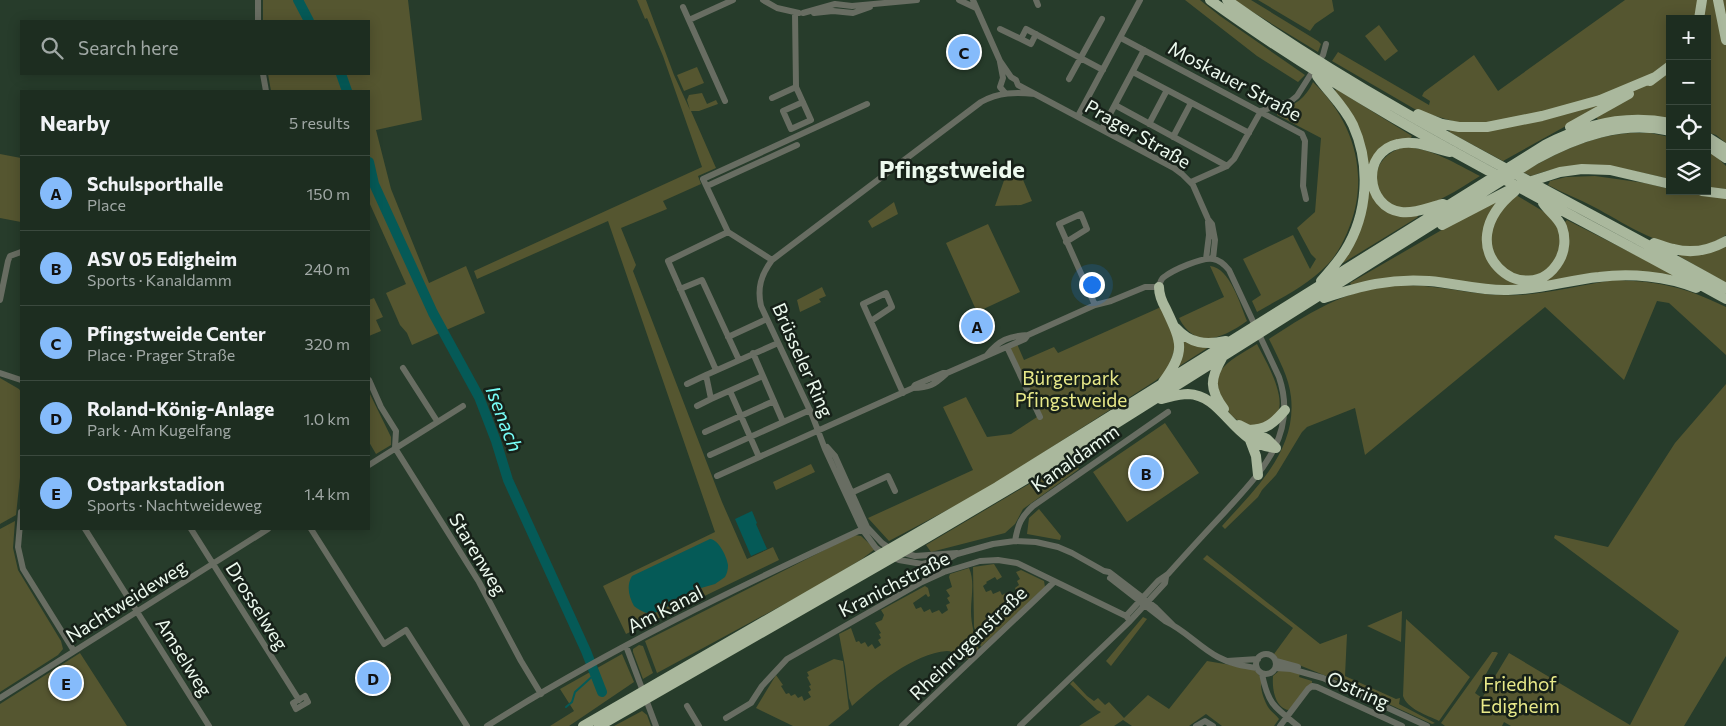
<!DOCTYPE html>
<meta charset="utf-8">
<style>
:root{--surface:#1d2d20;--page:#253529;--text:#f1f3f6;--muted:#a0a8a5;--line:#3b493e;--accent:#85bbfb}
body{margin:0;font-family:Commissioner,sans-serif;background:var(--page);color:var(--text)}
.controls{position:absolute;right:15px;top:15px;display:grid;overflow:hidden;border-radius:0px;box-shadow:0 2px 12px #0003}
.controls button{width:45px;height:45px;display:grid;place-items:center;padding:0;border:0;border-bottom:1px solid var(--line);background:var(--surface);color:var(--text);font:25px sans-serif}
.you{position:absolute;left:1091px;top:284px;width:18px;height:18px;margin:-12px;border:4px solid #fff;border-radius:50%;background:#1a73e8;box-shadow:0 0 0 8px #1a73e833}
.badge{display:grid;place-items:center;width:32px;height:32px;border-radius:50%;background:var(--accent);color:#111;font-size:16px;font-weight:700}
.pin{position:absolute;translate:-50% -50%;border:2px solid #fff;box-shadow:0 1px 5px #0006}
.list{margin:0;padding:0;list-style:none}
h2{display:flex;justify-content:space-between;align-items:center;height:65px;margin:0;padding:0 20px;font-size:21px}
h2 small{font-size:16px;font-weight:400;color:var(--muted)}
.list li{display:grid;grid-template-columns:32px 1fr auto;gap:15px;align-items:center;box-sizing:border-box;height:75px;padding:0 20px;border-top:1px solid var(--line)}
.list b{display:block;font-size:19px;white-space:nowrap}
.list p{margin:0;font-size:16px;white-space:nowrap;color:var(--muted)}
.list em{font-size:16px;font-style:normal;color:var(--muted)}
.icon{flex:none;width:28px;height:28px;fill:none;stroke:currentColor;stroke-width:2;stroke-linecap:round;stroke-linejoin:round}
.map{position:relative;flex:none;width:1726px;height:726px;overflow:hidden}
.search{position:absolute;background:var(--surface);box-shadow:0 2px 12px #0003;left:20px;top:20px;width:350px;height:55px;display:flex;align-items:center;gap:12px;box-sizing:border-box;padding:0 18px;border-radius:0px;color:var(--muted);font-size:19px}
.panel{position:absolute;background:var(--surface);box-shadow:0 2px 12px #0003;left:20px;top:90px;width:350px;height:440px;border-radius:0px}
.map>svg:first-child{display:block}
.green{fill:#555630}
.water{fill:#055a57}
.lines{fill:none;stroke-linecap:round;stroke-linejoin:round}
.stream{stroke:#055a57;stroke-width:2}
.river{stroke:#055a57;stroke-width:10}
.minor{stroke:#686d62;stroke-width:6}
.highway{stroke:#aab89d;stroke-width:10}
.labels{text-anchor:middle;stroke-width:5;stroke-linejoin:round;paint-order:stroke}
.street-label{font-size:19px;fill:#ecf9ee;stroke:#172119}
.park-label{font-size:19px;fill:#e8e989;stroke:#172119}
.water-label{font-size:20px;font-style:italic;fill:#77fef8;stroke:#172119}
.district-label{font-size:24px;font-weight:bold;fill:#ecf9ee;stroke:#172119}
</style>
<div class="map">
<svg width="1726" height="726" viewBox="0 0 1726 726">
<rect width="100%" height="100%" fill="#273c2b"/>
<path class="green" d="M263,0H408L422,120L376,130L391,189L429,283L466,266L485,313L412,345L407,333L400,325L386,293L406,284L369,202V91H271L268,74H369V21H263Z
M637,0H646L674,75L690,110L687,100L689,95L702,93L707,104L716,100L718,104L699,111H691L716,168L698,176L701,184L663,201L667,209L621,228L636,265L633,271L722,502L747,559L773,547L779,560L626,634L603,586L715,532L608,221L477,279L474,271L702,167L663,56L647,18L645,19Z
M1185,0H1200L1220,16L1305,75L1298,82L1257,56Z
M1233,0H1251L1318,41L1321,44L1318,52Z
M1258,0H1332L1334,11L1315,24L1310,31Z
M1625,0H1726V143L1716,135L1707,132V19H1670V120H1598L1593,111L1503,161L1449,132L1456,122L1418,111L1332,61L1338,52L1429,105L1430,101L1422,96L1424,92L1474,55L1498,91Z
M1379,25L1398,51L1385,61L1365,36Z
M697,67L704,83L684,91L677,75Z
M1313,82C1355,122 1371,178 1347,233C1342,244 1336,256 1327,265C1308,285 1281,298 1257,312L1252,301L1261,295L1243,259L1293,235L1310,269L1316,259L1311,254L1297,228L1315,212L1321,138L1277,115L1278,111C1294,106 1306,98 1313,82Z
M1336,89L1412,136L1410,139C1381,140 1379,150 1369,174L1335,91Z
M1630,133H1650L1670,137V179C1619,167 1581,157 1531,176L1523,172C1557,153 1590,136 1630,133Z
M1404,147C1432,148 1456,164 1480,176C1457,190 1427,212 1399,208C1392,207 1387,203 1383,197C1368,175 1380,154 1404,147Z
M1707,151L1715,155L1726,166V189L1707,188Z
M0,154L21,158V222L0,218Z
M1008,169L1021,175L1032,201L1021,205L995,206Z
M1595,176L1645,183L1670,189V191C1689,191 1707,197 1726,198V235C1684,266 1632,227 1594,207C1579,199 1563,193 1548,185L1550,181L1566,177Z
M1368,181L1376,202L1417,215L1418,217L1343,263L1341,261Z
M1516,195L1546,213L1559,228L1567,220L1675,275L1674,277L1558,281L1496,287L1418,276L1351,285L1350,283L1497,198Z
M894,202L898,214L872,228L868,221Z
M988,224L1020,292L977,312L946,243Z
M1726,246V283L1679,256V254Z
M1210,266C1230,268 1240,304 1247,321C1223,338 1196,351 1179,318L1224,297Z
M1613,280C1659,281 1685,287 1726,307V355L1669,303L1657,301L1624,380L1545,307L1365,455L1355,408L1307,427L1302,432L1276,475L1262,490L1258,497L1225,529L1222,526C1255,489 1297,451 1291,397C1289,377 1278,358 1269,339C1319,306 1362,280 1424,286C1456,289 1487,297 1519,295C1550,293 1582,285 1613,280Z
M822,287L826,296L819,299L821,302L800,312L797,300Z
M374,298L383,317L376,320L381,331L369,336V300Z
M1161,307L1177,342L1167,372L1155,381L983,491L889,541L868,518L973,470L943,407L966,397L987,437L1011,434L1037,417L1010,347L1017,344L1024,360L1054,347L1058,353Z
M1182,338L1209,347L1178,367Z
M1257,344C1265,360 1291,402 1274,418C1269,422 1261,424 1256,427C1248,425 1238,422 1232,416C1223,406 1213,385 1220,372C1227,360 1245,352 1257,344Z
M0,378L19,389L21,392V468L16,515L0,524Z
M1726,384V656L1684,726H1511L1504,722L1502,726H1445L1441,723L1492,652H1496L1498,653L1475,693L1482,698L1509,653L1630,725L1679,631L1554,538L1555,535L1608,547L1675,443Z
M369,392L391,437V445L376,454L369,442Z
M1165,423L1199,473L1127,522L1093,472Z
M1073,460L1079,469L1023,509L1015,524L1005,533L931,552L926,545L1046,474Z
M811,464L815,472L776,490L773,482Z
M1039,509L1061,536L1060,540L1027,534L1029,518Z
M15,521L13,548L18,570L61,641L63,649L58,655L0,692V529Z
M854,535L861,536L875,549L862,559L814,588L657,673L645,641Z
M1207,555L1320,644L1347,634L1345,676L1396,699L1400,698L1399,704L1435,723L1432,724L1341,682L1299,665L1279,660L1274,654L1293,628L1203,559Z
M994,564L1002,577L997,580L995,577L986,582L987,583L983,586L986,592L991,590L993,594L1000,591L1002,595L1008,592L1011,596L1017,593L1015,588L1019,585L1017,581L1020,579L1016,572L1021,570L1044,581L1045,587L981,647L974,627L973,567Z
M969,568C975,581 971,597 971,611C971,625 975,637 979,650L969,659C962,658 954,651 947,651C913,654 877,684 852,706L849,698L845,666L839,634L851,628L856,642L859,641L861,644L865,642L868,647L872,644L875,649L881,645L878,640L881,638L879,634L881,633L875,623L882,620L884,615L881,610L925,586L928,588L930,596L928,597L926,594L913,603L916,609L921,607L924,612L930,609L932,613L939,610L942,614L948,610L946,605L950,603L947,598L950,596L946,590L952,587L949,577L950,574Z
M1402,611L1401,642L1367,626Z
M1143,617L1147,619L1111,666L1106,661Z
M1406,619L1470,677L1439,721C1427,715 1407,709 1403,696Z
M639,645L643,646L653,673L643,679L633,652V649Z
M80,653L127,726H0V704Z
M622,654L634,682L569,726H550L574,711L560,689Z
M834,659L843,661L849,709L828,726H793L756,708L776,675L783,685L781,686L786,694L789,693L791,696L795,694L798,698L802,696L804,701L811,697L808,692L811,690L809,686L811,685L807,677L809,676L807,672Z
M1207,661L1254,669L1262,679C1259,687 1264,700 1268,707C1271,712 1276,714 1279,719L1274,726H1222L1206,714L1189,726H1132L1123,720L1114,726H1079L1101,712L1097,710L1070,684L1073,681L1087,696L1094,701L1098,698L1105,705L1109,702L1124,718L1148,695L1169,709Z
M384,662L392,675L363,693L355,680Z
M1281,669L1300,673L1299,677L1312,681V684L1289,710C1275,708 1272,689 1273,676Z
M642,711L647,715L651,726H614Z"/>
<path class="water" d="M752,511L757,523L756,524L767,549L751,556L735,519Z
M710,539C719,540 727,557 728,565C728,570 727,573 725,577L715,584L694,590L693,594C687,598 682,601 675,603C656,610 654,621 634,606C629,597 626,586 632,576Z"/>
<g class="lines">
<path class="stream" d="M566,707L572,702L575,692L595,674"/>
<path class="river" d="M298,0L309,21
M341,74L347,91
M369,162L374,184L433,313L479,397L496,441L508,480L586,651L602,692"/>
<path class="minor" d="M258,0V21
M763,0L777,8L799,13
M959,0L976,8
M973,0L1000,61L1011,77L1016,80L1018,85L1174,168L1182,174L1193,185L1208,219L1212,224L1215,240L1213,259
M1036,0L1038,5
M683,7L725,101
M795,13L796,87L811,120L791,129L783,111L803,102
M803,13L835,4L852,6L917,0
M814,13L833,11L853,13L870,7
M689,20L733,0
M1000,29L1021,39
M1036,34L1031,44L1021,39L1026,29L1103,70
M1121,38L1302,134L1305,141L1303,186L1306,199
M1000,62L1003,78L1000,87L1005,93
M1133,72L1249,133
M263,74L266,91
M1069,79L1102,19
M1035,94C1016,92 999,92 981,102L772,260C761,275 757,288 761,306L812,415L825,449L862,529L876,548L884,554L899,560L922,564L950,558L957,554L993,544L1015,541L1036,542L1058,547L1072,553L1104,571L1109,572L1156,608L1174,626
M772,98L796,87
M1115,105L1227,166
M1261,111L1291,101L1297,96L1323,55L1326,44
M1078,116L1140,0
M1149,124L1167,90
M1102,129L1144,50
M1173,137L1191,103
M1191,182L1227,166L1234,159L1261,111
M707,186L797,145
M728,232L703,179L867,104
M1066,242L1087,229L1081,214L1059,224L1095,305
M1206,259L1209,235L1208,222
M680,289L702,280L739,360
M0,300L8,261L10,256L21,252
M871,321L892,307L886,293L863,304L903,393
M728,337L767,319
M1007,347L1040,417
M753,353L783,422
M987,355C999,340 1009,336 1028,335
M403,368L437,421
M716,370L668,261L728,232L772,260
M0,373L21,380
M706,375L778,343
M369,380L381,407L396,431L395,448L479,582L521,661L541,694
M687,384L706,375L711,399L697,406
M913,388C929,388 934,385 946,374
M730,391L759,457
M711,399L763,376
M705,432L774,401
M827,447L835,456L867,527L882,543L892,550L915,556L957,553
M710,455L810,410
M369,465L463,406
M717,476L913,388L915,385L943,373H947L1025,339L1028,335L1095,305L1111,301L1145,287H1159C1160,282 1161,279 1164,277C1173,270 1202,257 1213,259C1220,260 1225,265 1229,270L1279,377C1299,436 1259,474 1223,514C1204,534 1186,554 1168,574L1158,581L1126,616
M851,493L888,476L895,491
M21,512L18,547L23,569L74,651
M85,529L209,726
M191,529L299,700
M311,529L384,644L406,630L467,726
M1015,541C1018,524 1021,517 1033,506L1168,412
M1110,578L1165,621C1185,630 1199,647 1218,657C1231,664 1243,666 1257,668
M1130,621L1165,583L1166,577
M626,646L656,726
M1256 664a10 10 0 1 1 20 0a10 10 0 1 1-20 0Z
M1227,661L1258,659
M1276,661L1298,667
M1276,668L1291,669L1323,678L1427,726
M1262,674C1268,704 1274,707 1298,726
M305,696L308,702L296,709L293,703Z
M0,698L268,529
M687,706L699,726
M726,718L751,703L762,686L787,659L922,582L944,572L980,561L998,560L1017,563L1126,616
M487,726C607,650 738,587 867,527
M902,726L1054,582
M1020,726L1130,621L1126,616
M1196,726L1205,721L1213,726
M1280,726L1308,689L1312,686L1317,687L1402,726"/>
<path class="highway" d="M1210,0C1371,117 1552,202 1726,299
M1227,0C1384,112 1559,194 1726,288
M1718,0L1726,40
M1699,19L1702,0
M1317,76C1329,93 1344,106 1353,125C1371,165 1368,214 1345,251C1338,262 1330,271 1321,281
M1650,81L1670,66
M1418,114L1442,124L1459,127H1487L1542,116L1600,100L1655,77
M1570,127L1629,94
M1707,137L1726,149
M1707,145L1726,158
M1515,191C1443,249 1528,314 1559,261C1565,251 1566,238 1562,227C1558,217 1549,212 1543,203
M1702,191L1726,194
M1443,204C1429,207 1415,214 1401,212C1365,207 1361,152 1398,144C1416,139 1433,149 1450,152
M1442,225L1519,185L1560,172L1582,169L1610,170L1670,184
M1654,243C1661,245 1667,248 1674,249C1693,254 1710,250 1726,241
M1159,287C1159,295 1162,302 1166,309C1182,343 1186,351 1163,382
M1324,298C1361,286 1390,278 1429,281C1455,283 1481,291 1508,290C1539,290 1568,280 1599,277C1630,273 1667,276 1696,288
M1176,328C1190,344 1206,345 1226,341
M1222,358C1210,379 1209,389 1224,409
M1161,399C1170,397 1179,394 1188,394C1224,395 1233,445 1276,448
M1239,425L1267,439L1276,448
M1249,430C1266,430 1274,423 1285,410
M1250,440L1256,456L1258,475
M583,726L997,487L1545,145C1583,125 1626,114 1670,123
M599,726L911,547L1058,460L1536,159C1577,137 1622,120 1670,131"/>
</g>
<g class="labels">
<g class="street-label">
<text transform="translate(1235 81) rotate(28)" y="7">Moskauer Straße</text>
<text transform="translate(1138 134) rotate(30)" y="7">Prager Straße</text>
<text transform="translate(803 360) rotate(66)" y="7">Brüsseler Ring</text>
<text transform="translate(1075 458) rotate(-35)" y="7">Kanaldamm</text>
<text transform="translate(478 554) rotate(59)" y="7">Starenweg</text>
<text transform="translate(894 584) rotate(-27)" y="7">Kranichstraße</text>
<text transform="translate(126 601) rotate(-32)" y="7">Nachtweideweg</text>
<text transform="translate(257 606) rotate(58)" y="7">Drosselweg</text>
<text transform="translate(665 609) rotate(-27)" y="7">Am Kanal</text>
<text transform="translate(968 643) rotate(-44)" y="7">Rheinrugenstraße</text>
<text transform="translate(184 657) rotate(58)" y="7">Amselweg</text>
<text transform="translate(1358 690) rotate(24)" y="7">Ostring</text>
</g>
<g class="park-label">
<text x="1071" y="385">Bürgerpark<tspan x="1071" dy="22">Pfingstweide</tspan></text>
<text x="1520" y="691">Friedhof<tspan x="1520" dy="22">Edigheim</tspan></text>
</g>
<g class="water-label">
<text transform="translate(504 419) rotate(69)" y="7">Isenach</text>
</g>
<g class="district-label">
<text x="952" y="178">Pfingstweide</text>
</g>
</g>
</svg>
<div class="controls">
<button>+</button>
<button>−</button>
<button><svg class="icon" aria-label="locate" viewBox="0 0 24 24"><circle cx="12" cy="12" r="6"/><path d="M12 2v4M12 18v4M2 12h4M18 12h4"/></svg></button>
<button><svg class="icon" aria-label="layers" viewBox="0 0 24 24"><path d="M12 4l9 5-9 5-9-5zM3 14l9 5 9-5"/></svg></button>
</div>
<div class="you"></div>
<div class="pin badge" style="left:977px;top:326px">A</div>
<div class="pin badge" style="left:1146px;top:473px">B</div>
<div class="pin badge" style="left:964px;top:52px">C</div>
<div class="pin badge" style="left:373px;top:678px">D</div>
<div class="pin badge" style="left:66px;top:683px">E</div>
<div class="search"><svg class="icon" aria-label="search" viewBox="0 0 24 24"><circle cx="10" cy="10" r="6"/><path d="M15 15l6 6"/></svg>Search here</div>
<section class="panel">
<h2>Nearby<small>5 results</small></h2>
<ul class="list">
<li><span class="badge">A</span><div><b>Schulsporthalle</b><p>Place</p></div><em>150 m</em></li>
<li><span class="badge">B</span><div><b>ASV 05 Edigheim</b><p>Sports · Kanaldamm</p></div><em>240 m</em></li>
<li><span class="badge">C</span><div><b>Pfingstweide Center</b><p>Place · Prager Straße</p></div><em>320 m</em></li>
<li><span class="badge">D</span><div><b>Roland-König-Anlage</b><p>Park · Am Kugelfang</p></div><em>1.0 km</em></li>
<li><span class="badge">E</span><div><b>Ostparkstadion</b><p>Sports · Nachtweideweg</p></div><em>1.4 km</em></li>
</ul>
</section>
</div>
